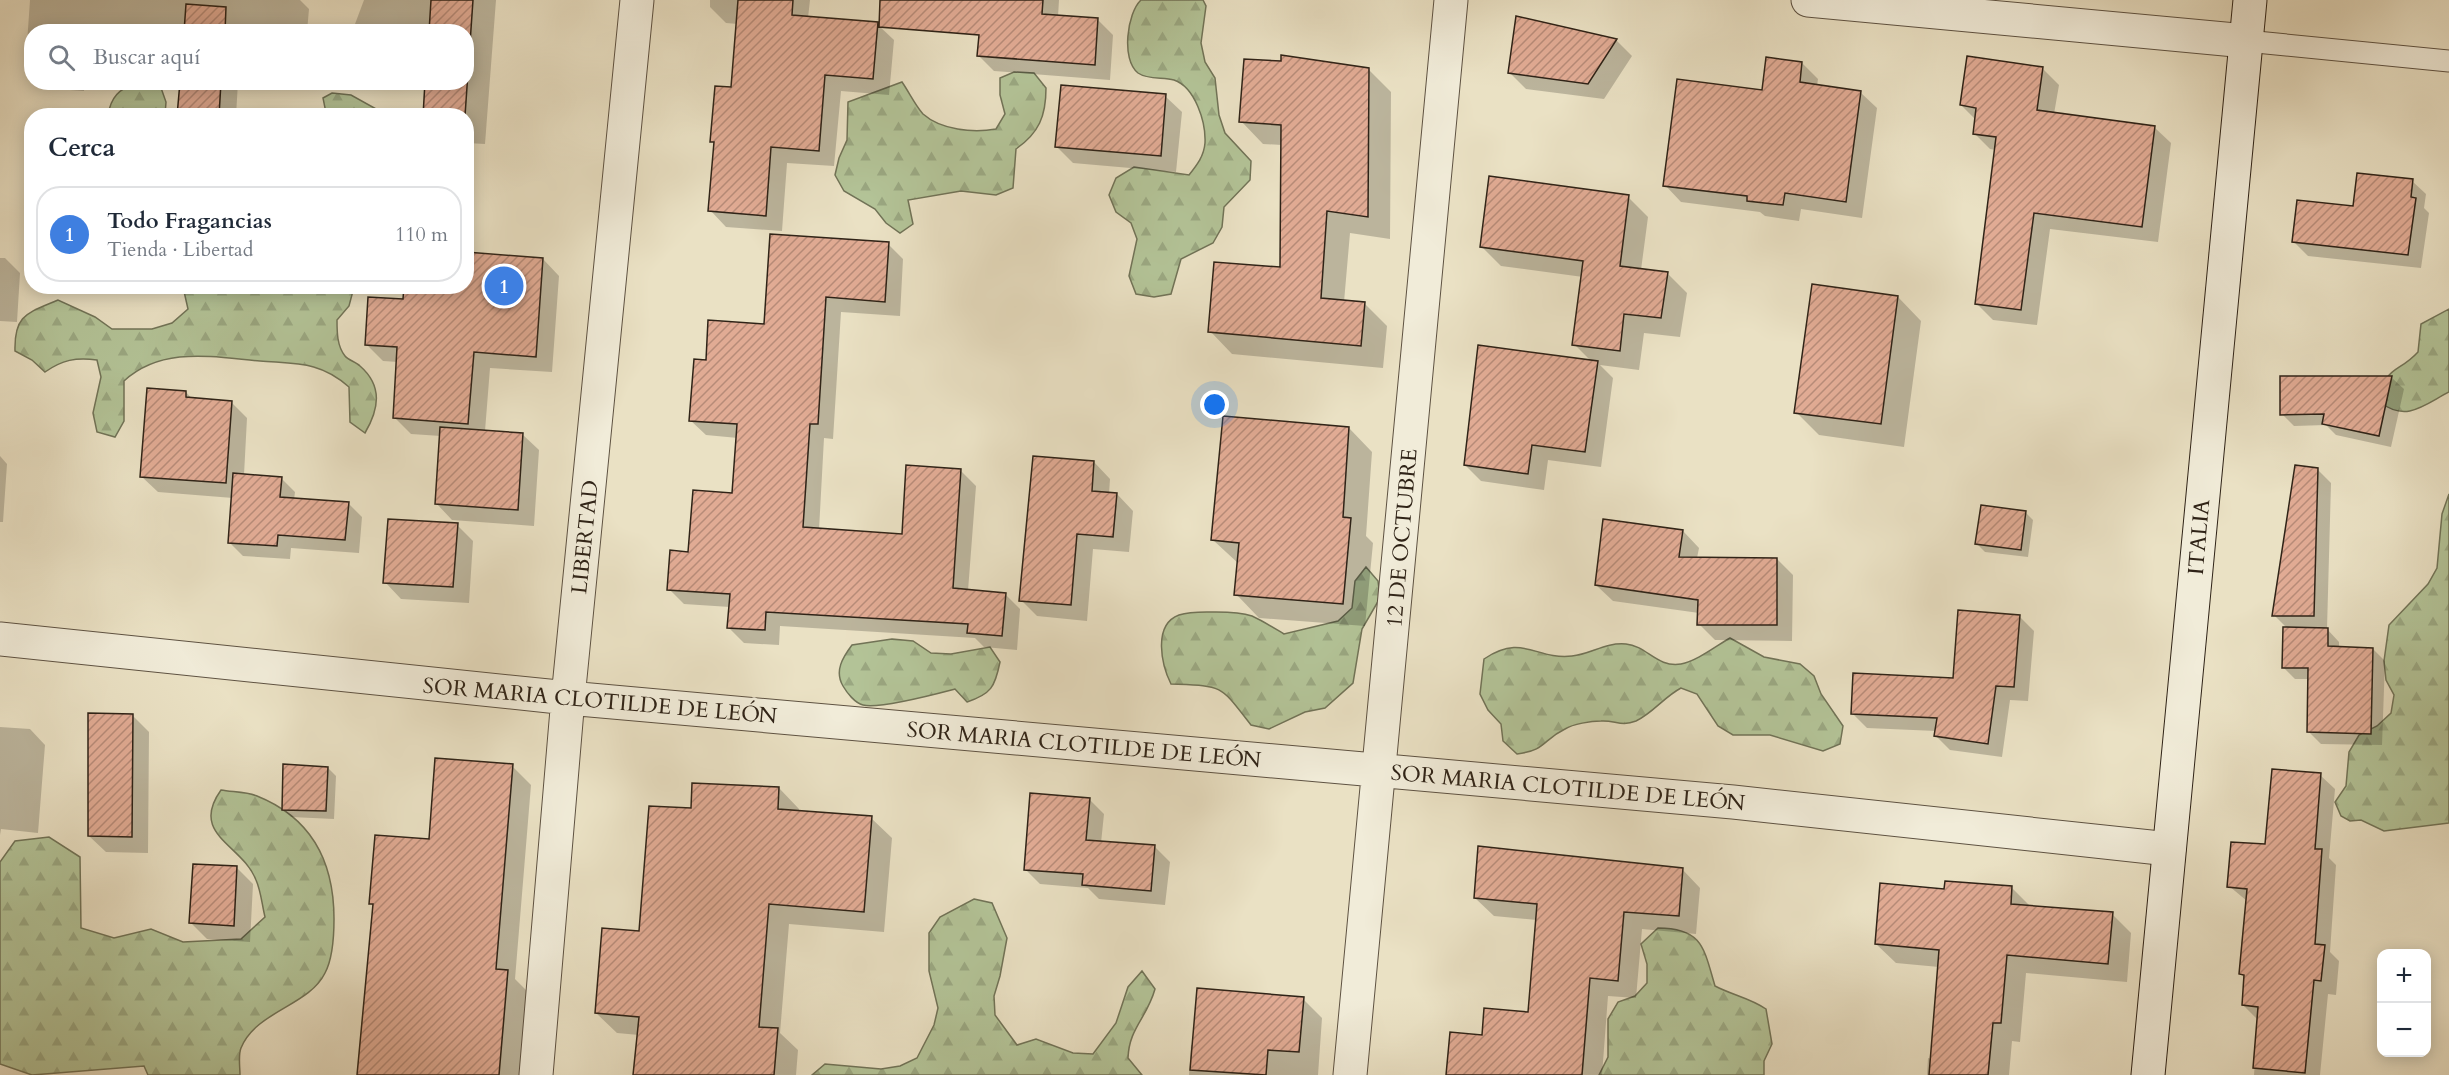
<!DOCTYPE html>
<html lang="es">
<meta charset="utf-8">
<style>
:root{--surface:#fff;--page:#f6f6f7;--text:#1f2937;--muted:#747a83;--line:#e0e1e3;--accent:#111827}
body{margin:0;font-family:Cardo,serif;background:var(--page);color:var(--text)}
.controls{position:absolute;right:18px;bottom:18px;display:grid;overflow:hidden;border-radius:12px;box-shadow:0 3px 15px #0003}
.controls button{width:54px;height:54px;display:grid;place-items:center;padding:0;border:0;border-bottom:2px solid var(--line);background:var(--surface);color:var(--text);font:30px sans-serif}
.you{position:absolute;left:1215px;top:405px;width:21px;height:21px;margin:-15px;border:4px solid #fff;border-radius:50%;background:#1a73e8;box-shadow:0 0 0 9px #1a73e833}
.badge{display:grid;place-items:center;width:39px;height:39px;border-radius:50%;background:var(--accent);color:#fff;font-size:20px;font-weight:700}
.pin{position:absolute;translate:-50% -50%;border:3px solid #fff;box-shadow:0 2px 6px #0006}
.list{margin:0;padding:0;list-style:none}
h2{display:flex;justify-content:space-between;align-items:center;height:78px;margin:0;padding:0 24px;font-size:26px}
h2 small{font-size:20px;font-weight:400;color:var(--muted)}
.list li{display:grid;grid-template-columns:39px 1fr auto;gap:18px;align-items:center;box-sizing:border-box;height:96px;margin:0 12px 12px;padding:0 12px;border:2px solid var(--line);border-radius:24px}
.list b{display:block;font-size:22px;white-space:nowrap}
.list p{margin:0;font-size:20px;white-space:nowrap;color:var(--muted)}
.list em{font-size:20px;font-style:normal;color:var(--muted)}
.icon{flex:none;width:33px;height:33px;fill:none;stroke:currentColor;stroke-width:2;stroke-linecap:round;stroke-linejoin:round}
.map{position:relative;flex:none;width:2449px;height:1075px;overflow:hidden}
.search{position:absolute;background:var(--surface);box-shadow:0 3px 15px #0003;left:24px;top:24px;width:450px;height:66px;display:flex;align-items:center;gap:15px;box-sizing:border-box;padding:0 21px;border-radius:24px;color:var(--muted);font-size:22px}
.panel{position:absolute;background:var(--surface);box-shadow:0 3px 15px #0003;left:24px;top:108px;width:450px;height:186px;border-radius:24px}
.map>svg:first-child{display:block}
.forest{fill:url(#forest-firs);stroke:#717357;stroke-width:1.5}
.shadow{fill:#0003}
.building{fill:url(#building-hatch);stroke:#2f2317;stroke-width:1.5}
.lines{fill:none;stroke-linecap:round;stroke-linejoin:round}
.lane-casing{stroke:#5e5242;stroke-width:23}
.street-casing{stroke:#5e5242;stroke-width:35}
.secondary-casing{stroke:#2f2317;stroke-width:35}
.lane{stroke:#f1ecd9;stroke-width:21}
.street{stroke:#f1ecd9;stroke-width:33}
.secondary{stroke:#f1ecd9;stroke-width:33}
.labels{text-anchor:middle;stroke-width:6;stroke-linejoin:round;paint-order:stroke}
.street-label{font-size:22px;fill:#2f2317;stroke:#f1ecd9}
</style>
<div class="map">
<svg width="2449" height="1075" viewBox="0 0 2449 1075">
<defs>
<pattern id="forest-firs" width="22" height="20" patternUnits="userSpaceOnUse" patternTransform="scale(1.5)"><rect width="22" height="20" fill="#b3c397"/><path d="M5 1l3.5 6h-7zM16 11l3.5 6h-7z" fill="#9aa781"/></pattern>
<pattern id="building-hatch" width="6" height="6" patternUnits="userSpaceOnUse" patternTransform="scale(1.5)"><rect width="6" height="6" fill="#e1ab94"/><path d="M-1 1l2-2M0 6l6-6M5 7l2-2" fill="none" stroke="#b78b78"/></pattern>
</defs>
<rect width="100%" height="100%" fill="#eae1c4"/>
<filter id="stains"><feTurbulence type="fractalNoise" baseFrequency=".00333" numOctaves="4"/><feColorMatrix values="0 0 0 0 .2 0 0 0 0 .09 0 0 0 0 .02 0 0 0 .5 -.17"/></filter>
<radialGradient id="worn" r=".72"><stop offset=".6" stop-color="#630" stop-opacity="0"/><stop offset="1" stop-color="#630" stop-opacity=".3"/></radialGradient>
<path class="forest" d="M1141,0H1203L1206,6L1201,43L1205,62L1215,78L1219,115L1225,133L1251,161L1250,180L1224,207L1222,227L1213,243L1181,259L1171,294L1154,297L1136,294L1129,276L1137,239L1131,223L1116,212L1109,195L1116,178L1134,167L1189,175C1197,165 1204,156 1205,143C1206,122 1195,87 1174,80C1163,77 1148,80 1138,73C1121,60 1127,13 1141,0Z
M1014,72L1034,73L1046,88C1046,116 1039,133 1016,149L1013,188L996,195L961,191L908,200L913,224L900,233L886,223L875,209L844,191L835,175L839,158L847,140L848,102L902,82C909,92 915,105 923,114C941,130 973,133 996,129L1005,114L1000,95V78Z
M136,83L160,85L166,102L165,115H108C111,97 119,89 136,83Z
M332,93L351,95L387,115H330L326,113L323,98Z
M183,287H354L349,306L337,320C337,332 337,346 345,356C348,360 356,362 360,366C383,386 379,409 365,433L350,422L349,387C320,361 296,364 260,361C213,357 162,346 124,381V421L115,437L97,432L93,413L101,377L97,360C76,357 62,360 45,372L32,360L15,351C14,314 28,313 58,300L95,317L112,329H152L172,323L188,309Z
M2449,309V392C2424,405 2407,422 2381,403C2384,364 2397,375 2418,352L2421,324Z
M2449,494V823L2384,831L2361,820L2350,821L2341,816L2335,802L2346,786L2349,752L2359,735L2377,726L2391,713L2394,695L2386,680L2384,661L2389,625L2428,584L2437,568L2442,514Z
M1366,567L1378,581L1380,598L1362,629L1353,683L1325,708L1305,712L1269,729L1251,725C1219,684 1224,686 1171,684C1162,666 1152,625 1179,615C1191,611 1204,612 1216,612C1228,612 1240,612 1252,616C1263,621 1274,628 1284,634L1338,621L1352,608L1355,581Z
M1730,638L1764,657L1800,664L1814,676L1821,694L1843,726L1840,744L1823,751L1770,735H1733L1718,726L1697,694L1681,688C1664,697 1653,713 1636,721C1621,727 1615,720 1601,721C1591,721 1573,724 1565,729C1542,740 1547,750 1517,754L1503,741L1501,724L1488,710L1480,694L1484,659C1523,633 1535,660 1572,656C1591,654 1606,642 1626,644C1647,646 1657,668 1681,664C1697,661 1716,646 1730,638Z
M892,639L913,641L931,653L951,654L990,647L1000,662C995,687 991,694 967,702L955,689C936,694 880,709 863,705C855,703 847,693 843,686C834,671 843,657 852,645Z
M221,790C232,792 247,792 257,796C312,818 334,863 334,919C334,936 333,958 325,973C309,1006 256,1011 241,1048C238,1055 240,1067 240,1075H148L144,1066L32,1075L0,1064V862L15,841L49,837L80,857L81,928L114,938L151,929L183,942L241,939L265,917C262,905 261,891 256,880C242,844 189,835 221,790Z
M974,899L992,903L1007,938L1000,976L994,996L995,1015L1017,1045L1036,1039L1073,1053L1093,1054L1116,1023L1128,987L1142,971L1155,989C1147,1018 1129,1028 1128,1058L1142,1075H812L825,1064L881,1069L900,1066L917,1058L934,1025L938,1008L929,971V933L940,917Z
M1658,928C1703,928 1704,949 1715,986C1732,995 1750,998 1766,1009L1772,1044L1764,1061V1075H1599L1608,1057V1019L1618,1002L1635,996L1647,983V964L1641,944Z"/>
<path class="shadow" d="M30,0H300L309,9L307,32H32V79L25,72Z
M364,0H496L485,144L466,143V116H424L466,82V32H352Z
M710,0H810L808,18L877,24L894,40L889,95L841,91L834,166L787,163L782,231L726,227L710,210L716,145L712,141L732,89L738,24L726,23L710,7Z
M984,0H1059L1058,17L1098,20L1113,35L1110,80L994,71L979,56Z
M1616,40L1632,56L1604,99L1526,89L1510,73Z
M1282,62L1368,69L1391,92L1390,239L1350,233L1344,302L1364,303L1387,326L1383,368L1232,354L1210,331L1281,269L1282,145L1263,144L1241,121Z
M1802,63L1818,79L1817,86L1860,92L1877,108L1862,218L1801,209L1799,221L1765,216L1760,212L1681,202L1665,185L1763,92Z
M2042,68L2059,85L2054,114L2154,127L2171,143L2158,242L2050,229L2037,325L1993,320L1976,303L1996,150L1990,149L1974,133L1976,120L1961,105Z
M35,82H84V91L41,88Z
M181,82H238L236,116H179Z
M1165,96L1182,112L1176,172L1073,163L1057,147Z
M320,108L326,109L332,116H317Z
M2412,181L2426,194L2424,208L2429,213L2421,268L2308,256L2294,242Z
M1628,197L1648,217L1641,270L1667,273L1687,293L1680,337L1644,333L1639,370L1600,365L1613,378L1601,467L1548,460L1544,490L1481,481L1465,465L1591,361L1574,344L1583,277L1501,266L1481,246Z
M888,244L903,259L900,316L841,312L833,439L824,438L819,530L903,536L961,471L976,486L968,591L1005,594L1020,609L1017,650L984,647L975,638L780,626L779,645L744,643L729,628L730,607L684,604L669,589L690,553L734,494L738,438L706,435L690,420L708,362Z
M0,258H5L20,273L17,322L0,321Z
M543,259L559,276L552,372L490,368L485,431L522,434L539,450L534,526L452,520L436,503L441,436L411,434L394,417L398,362L383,361L366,344L405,300L466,286Z
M1898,297L1921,321L1904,447L1819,435L1796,412Z
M2282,378H2392L2404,389L2391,447L2336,435L2326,425L2294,426L2282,414Z
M186,392L192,399L231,402L247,418L244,475L281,478L295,492L294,500L348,503L362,517L359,553L291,548L290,559L243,556L229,542L233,498L158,492L141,476Z
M1349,428L1372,452L1366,536L1373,543L1365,626L1259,618L1236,594L1239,564L1213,540Z
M0,456L7,464L3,522H0Z
M1094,462L1110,479L1109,494H1117L1133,511L1129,552L1093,549L1087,621L1037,616L1021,600Z
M2317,469L2331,483L2327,629L2339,642V648L2373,649L2385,661L2382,745L2321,744L2309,732L2310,679H2295L2283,667L2288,629L2274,615Z
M2025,512L2033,520L2028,557L1985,552L1977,544Z
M457,525L473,541L469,603L401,599L385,582Z
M1683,531L1699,548L1697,558L1777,559L1793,575L1792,641L1715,640L1699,624V613L1613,601L1596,585Z
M2019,616L2034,631L2028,701L2010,700L2002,757L1950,750L1936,736V731L1867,728L1852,713L1954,679Z
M132,715L149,732L148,853L106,852L89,836Z
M0,727L30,729L45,745L38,833L1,829L0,835Z
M512,766L531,785L515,979L527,991L520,1075H359L374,907L371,904L430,841Z
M328,768L336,776L334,819L291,817L283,809Z
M2320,775L2335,789L2329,858L2336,865L2330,952L2339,961L2336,995L2328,994L2320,1075H2254L2258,1020L2243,1005L2246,979L2241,974L2247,901L2229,886L2266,846Z
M779,788L799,809V812L871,818L892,838L884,932L789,924L780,1033L798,1050L796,1075H635L639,1035L617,1033L596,1013L640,933L692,810Z
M1089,799L1104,814L1101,843L1155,847L1170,862L1165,905L1099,899L1088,888L1040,884L1025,869Z
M237,868L253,884L250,942L207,939L191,923Z
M1682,869L1700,888L1696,934L1642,929L1636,998L1608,996L1602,1075H1447L1483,1037L1529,1014L1537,920L1494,916L1475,898Z
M2012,888L2031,907L2112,914L2131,933L2127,982L2026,973L2020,1042L2012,1041L2009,1075H1927L1928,1058L1932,1059L1939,967L1896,963L1876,944L1946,891Z
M1303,999L1322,1018L1318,1075H1189L1191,1045Z"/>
<path class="building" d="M431,0H473L465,116H423L425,82H466V32H429Z
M738,0H793L792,15L878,22L873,79L825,75L819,151L771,147L766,216L708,211L714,142H710L715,86L731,87Z
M880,0H1043L1042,14L1098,18L1095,65L977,56L979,35L879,27Z
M186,4L226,7L225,32H184Z
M1516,16L1617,39L1588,84L1508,73Z
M1281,55L1369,68L1368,217L1327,211L1321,298L1365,302L1361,346L1208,332L1214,262L1280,267L1281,125L1239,122L1244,59L1281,61Z
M1967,56L2043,67L2037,110L2155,126L2142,227L2034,213L2021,310L1975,304L1996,137L1973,134L1976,108L1960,105Z
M1766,57L1802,62L1800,82L1861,91L1846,202L1785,193L1783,205L1747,201V196L1663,186L1677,79L1762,90Z
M180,82H221L219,116H177Z
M1061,85L1166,94L1161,156L1055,147Z
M2357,173L2413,179L2411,197L2416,198L2408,255L2292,242L2297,200L2353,206Z
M1489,176L1629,195L1620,266L1668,272L1661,318L1624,314L1620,351L1572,345L1583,261L1480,247Z
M770,234L889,242L885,302L826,297L818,424H810L803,527L902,534L906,465L961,469L953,588L1006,593L1002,636L967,633L968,624L766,612L765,630L727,628L730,594L667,590L670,550L688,552L693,490L732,493L737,424L689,421L694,359L706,360L708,320L764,324Z
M466,252L543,258L536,357L474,352L468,424L393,418L397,347L365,345L368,297L403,299L404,286H466Z
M1812,284L1898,296L1881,424L1794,413Z
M1478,345L1598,361L1585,452L1532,445L1528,474L1464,465Z
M2280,376H2392L2379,436L2322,424L2324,414L2280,415Z
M147,388L186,391V397L232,401L226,483L140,477Z
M1223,416L1349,427L1343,517L1351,518L1343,604L1234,595L1239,543L1211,540Z
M440,427L523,433L518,510L435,504Z
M1033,456L1094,461L1092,491L1117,493L1113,537L1077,534L1071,605L1019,601Z
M2295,465L2318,468L2314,616H2272Z
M233,473L282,477L280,497L349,502L345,540L278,535L277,546L228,543Z
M1981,505L2026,511L2021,550L1975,544Z
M388,519L458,523L453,587L383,583Z
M1603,519L1683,530L1679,557L1777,558V625H1697L1698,600L1595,585Z
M1958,610L2020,615L2014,687L1996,686L1988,744L1934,736L1937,718L1851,714L1853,673L1953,678Z
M2283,627L2328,628V646L2373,648L2371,734L2307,732L2308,668H2282Z
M88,713L133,714L132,837L88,836Z
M435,758L513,764L496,969L508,970L499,1075H357L373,904H369L375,835L429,839Z
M283,764L328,767L326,811L282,810Z
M2272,769L2321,773L2315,849H2322L2315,944L2325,945L2321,981L2314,980L2305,1073L2253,1068L2258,1007L2242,1005L2244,975L2239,974L2247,889L2227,887L2231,842L2265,844Z
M692,783L779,787L778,809L872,816L864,912L769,904L759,1027L778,1028L774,1075H633L639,1017L595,1013L602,928L639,931L649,806L691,808Z
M1030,793L1090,798L1086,840L1155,845L1151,891L1082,885L1083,874L1024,870Z
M1478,846L1683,868L1679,916L1624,912L1618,981L1590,978L1582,1075H1446L1450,1032L1482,1035L1484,1008L1528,1012L1537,904L1474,898Z
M193,864L237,866L234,926L189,923Z
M1945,881L2012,886L2011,904L2113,912L2108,964L2007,955L2001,1023H1993L1988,1075H1929L1939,950L1875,944L1880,883L1944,889Z
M1197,988L1304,997L1299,1052L1268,1050L1266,1075L1190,1070Z"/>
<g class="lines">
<g class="lane-casing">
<path id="lane" d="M2246,41L2449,61"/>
</g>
<g class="street-casing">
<path id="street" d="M1808,0L2246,41
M0,639L568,698L1733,802L2169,849
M536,1075L568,698L637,0
M1350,1075L1451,0"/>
</g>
<g class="secondary-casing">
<path id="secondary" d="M2148,1075L2250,0"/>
</g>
<use href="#lane" class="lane"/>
<use href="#street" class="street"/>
<use href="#secondary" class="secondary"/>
</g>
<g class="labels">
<g class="street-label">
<text transform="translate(584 537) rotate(-84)" y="8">LIBERTAD</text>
<text transform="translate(2198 537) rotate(-85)" y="8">ITALIA</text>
<text transform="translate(1401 538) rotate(-85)" y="8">12 DE OCTUBRE</text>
<text transform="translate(600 700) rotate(5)" y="8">SOR MARIA CLOTILDE DE LEÓN</text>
<text transform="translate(1084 744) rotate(5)" y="8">SOR MARIA CLOTILDE DE LEÓN</text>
<text transform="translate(1568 787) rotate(5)" y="8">SOR MARIA CLOTILDE DE LEÓN</text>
</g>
</g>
<rect width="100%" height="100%" filter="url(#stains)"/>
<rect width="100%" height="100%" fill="url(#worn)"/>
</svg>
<div class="controls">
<button>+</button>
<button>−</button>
</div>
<div class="you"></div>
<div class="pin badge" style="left:504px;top:286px;background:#3f7fe0">1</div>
<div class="search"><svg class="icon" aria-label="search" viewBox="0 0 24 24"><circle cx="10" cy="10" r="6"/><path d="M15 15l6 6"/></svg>Buscar aquí</div>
<section class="panel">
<h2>Cerca<small></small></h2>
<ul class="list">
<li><span class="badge" style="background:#3f7fe0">1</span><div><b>Todo Fragancias</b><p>Tienda · Libertad</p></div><em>110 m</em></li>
</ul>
</section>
</div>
